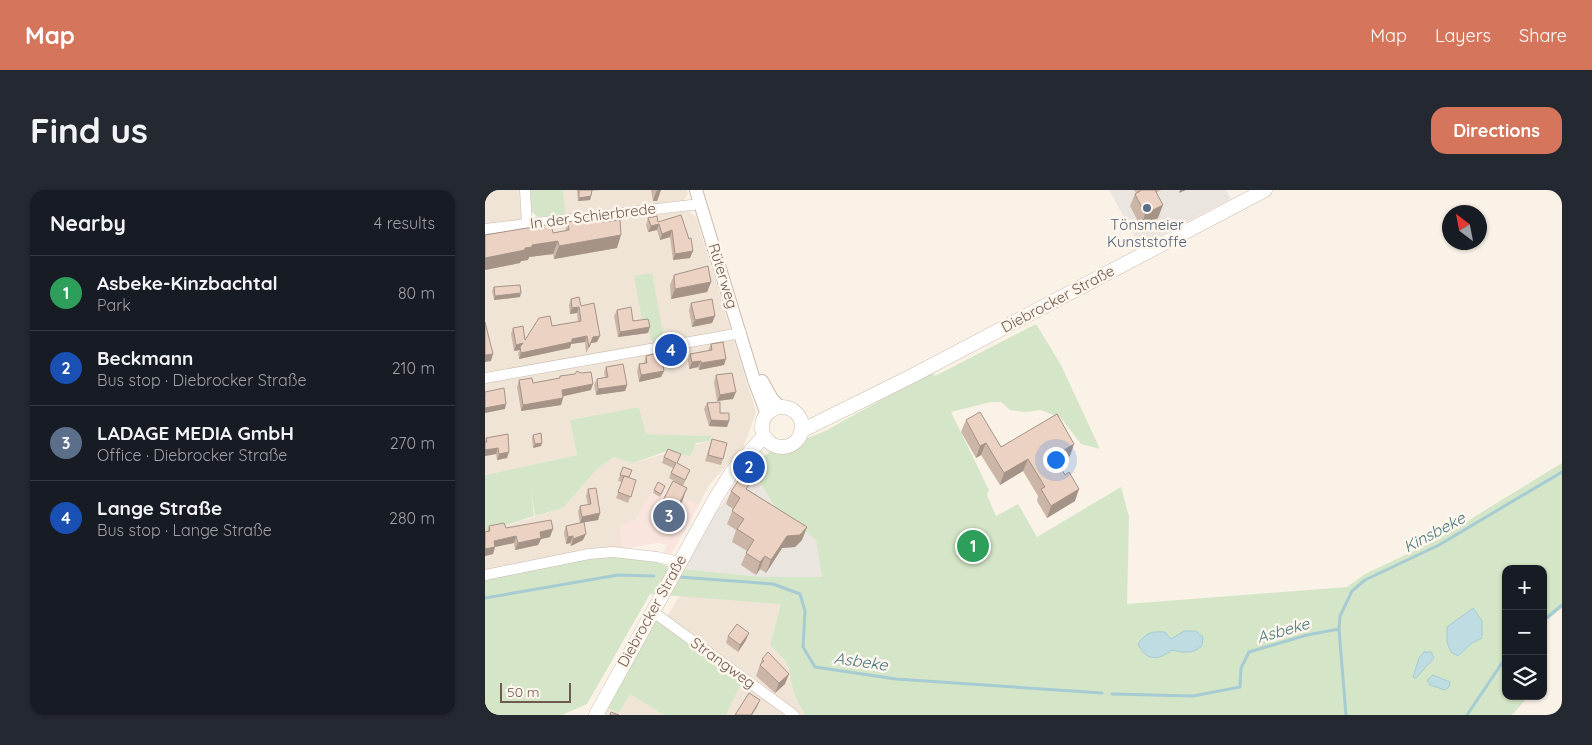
<!DOCTYPE html>
<meta charset="utf-8">
<style>
:root{--surface:#171b24;--page:#242831;--text:#f1f3f6;--muted:#9ea1a6;--line:#363941;--accent:#d5755b}
body{margin:0;font-family:Quicksand,sans-serif;background:var(--page);color:var(--text)}
.controls{position:absolute;right:15px;bottom:15px;display:grid;overflow:hidden;border-radius:10px;box-shadow:0 1px 4px #0004}
.controls button{width:45px;height:45px;display:grid;place-items:center;padding:0;border:0;border-bottom:1px solid var(--line);background:var(--surface);color:var(--text);font:25px sans-serif}
.compass{position:absolute;left:957px;top:15px;width:45px;height:45px;border-radius:50%;background:var(--surface);box-shadow:0 1px 4px #0004;rotate:328deg}
.scale{position:absolute;left:15px;bottom:12px;width:71px;box-sizing:border-box;padding-left:5px;border:2px solid #705a4f;border-top:0;font-size:14px;line-height:18px;white-space:nowrap;color:#705a4f;-webkit-text-stroke:4px #fdf6ed;paint-order:stroke}
.you{position:absolute;left:570px;top:269px;width:18px;height:18px;margin:-12px;border:4px solid #fff;border-radius:50%;background:#1a73e8;box-shadow:0 0 0 8px #1a73e833}
.badge{display:grid;place-items:center;width:32px;height:32px;border-radius:50%;background:var(--accent);color:#fff;font-size:16px;font-weight:700}
.pin{position:absolute;translate:-50% -50%;border:2px solid #fff;box-shadow:0 1px 5px #0006}
.list{margin:0;padding:0;list-style:none}
h2{display:flex;justify-content:space-between;align-items:center;height:65px;margin:0;padding:0 20px;font-size:21px}
h2 small{font-size:16px;font-weight:400;color:var(--muted)}
.list li{display:grid;grid-template-columns:32px 1fr auto;gap:15px;align-items:center;box-sizing:border-box;height:75px;padding:0 20px;border-top:1px solid var(--line)}
.list b{display:block;font-size:19px;white-space:nowrap}
.list p{margin:0;font-size:16px;white-space:nowrap;color:var(--muted)}
.list em{font-size:16px;font-style:normal;color:var(--muted)}
.icon{flex:none;width:28px;height:28px;fill:none;stroke:currentColor;stroke-width:2;stroke-linecap:round;stroke-linejoin:round}
.map{position:relative;flex:none;width:1077px;height:525px;overflow:hidden;border-radius:15px}
header{display:flex;align-items:center;gap:30px;box-sizing:border-box;height:70px;padding:0 25px;background:var(--accent);color:#fff}
header strong{font-size:24px}
nav{display:flex;gap:28px;margin-inline-start:auto;font-size:18px}
.intro{display:flex;align-items:center;justify-content:space-between;box-sizing:border-box;height:120px;padding:0 30px}
h1{margin:0;font-size:35px}
.button{padding:12px 22px;border-radius:15px;background:var(--accent);color:#fff;font-size:18px;font-weight:700}
main{display:flex;gap:30px;padding:0 30px}
aside{flex:1;background:var(--surface);border-radius:15px;box-shadow:0 1px 4px #0004}
.map>svg:first-child{display:block}
.residential{fill:#f0e4d7}
.commercial{fill:#f9e5dd}
.industrial{fill:#ebe5e0}
.green{fill:#d4e6c7}
.water{fill:#bedce1;stroke:#a6cbd2}
.lines{fill:none;stroke-linecap:round;stroke-linejoin:round}
.stream{stroke:#a6cbd2;stroke-width:3}
.minor-casing{stroke:#cabaaf;stroke-width:11}
.tertiary-casing{stroke:#cabaaf;stroke-width:14}
.secondary-casing{stroke:#cdbbad;stroke-width:15}
.minor{stroke:#fff;stroke-width:10}
.tertiary{stroke:#fff;stroke-width:12}
.secondary{stroke:#fff;stroke-width:14}
.wall{fill:#cbb5a7}
.shaded-wall{fill:#a59388}
.building{fill:#ecd2c2;stroke:#a59388}
.service-dot{fill:#5c6f8a;stroke:#fdf6ed;stroke-width:2}
.labels{text-anchor:middle;stroke-width:5;stroke-linejoin:round;paint-order:stroke}
.street-label{font-size:15px;fill:#705a4f;stroke:#fdf6ed}
.service-label{font-size:15px;fill:#4e5e75;stroke:#fdf6ed}
.water-label{font-size:16px;font-style:italic;fill:#4b7981;stroke:#fdf6ed}
</style>
<header>
<strong>Map</strong>
<nav><a>Map</a><a>Layers</a><a>Share</a></nav>
</header>
<div class="intro"><h1>Find us</h1><a class="button">Directions</a></div>
<main>
<aside>
<h2>Nearby<small>4 results</small></h2>
<ul class="list">
<li><span class="badge" style="background:#2e9e5b">1</span><div><b>Asbeke-Kinzbachtal</b><p>Park</p></div><em>80 m</em></li>
<li><span class="badge" style="background:#1a4fb4">2</span><div><b>Beckmann</b><p>Bus stop · Diebrocker Straße</p></div><em>210 m</em></li>
<li><span class="badge" style="background:#5c6f8a">3</span><div><b>LADAGE MEDIA GmbH</b><p>Office · Diebrocker Straße</p></div><em>270 m</em></li>
<li><span class="badge" style="background:#1a4fb4">4</span><div><b>Lange Straße</b><p>Bus stop · Lange Straße</p></div><em>280 m</em></li>
</ul>
</aside>
<div class="map">
<svg width="1077" height="525" viewBox="0 0 1077 525">
<rect width="100%" height="100%" fill="#faf2e7"/>
<path class="residential" d="M0,0H37L39,39L203,21L211,27L271,222L259,256L224,295L214,315L171,295L136,359L0,382V342L78,318L113,278L129,267L148,273L224,251L227,246L161,244L154,217L85,230L92,265L0,285Z
M78,0H202L203,4L198,11L81,25Z
M204,390L300,400L285,455L296,464L305,479L309,505L320,525H241L257,492L177,435Z
M145,504L179,525H120L123,518L134,523Z"/>
<path class="commercial" d="M171,295L214,315L186,364L178,363L182,355L173,353L136,359L135,335L150,330Z"/>
<path class="industrial" d="M624,0H741L746,9L655,56Z
M265,276L290,317L331,350L337,387H277L198,379L227,328Z"/>
<path class="green" d="M45,0H78L81,25L53,27L47,22Z
M167,83L179,148L166,151L163,134L158,135L149,86Z
M551,134L576,175L615,259L596,254L576,228L556,220L539,222L525,220L516,212H506L466,222L504,300L502,305L511,326L533,314L552,347L636,297L644,327L642,414L862,397L880,384L950,351L1077,273V418L1058,433V379H1021V469L1018,472L1021,477V506H1038L1040,510L1027,525H320C317,518 311,511 309,503C302,477 308,475 285,455L296,414L165,404L102,514L77,525H0V387L146,360L182,376L198,379L277,387H337L331,350L290,317L265,276L286,261L301,262L323,248L340,241L447,182L450,186Z
M154,217L161,244L227,246L224,251L211,253L205,266L182,261L148,273L129,267L113,278L78,318L50,326L46,300L49,326L0,342V285L92,265L85,230Z
M172,431L257,492L241,525H179L145,504L134,523L123,518L167,435Z"/>
<path class="water" d="M988,418L997,431V448L987,453L973,466L966,462L962,452V437Z
M699,441H711L718,447L717,456C707,464 699,463 687,460C673,471 661,471 653,454C660,443 667,441 680,442L686,449Z
M939,462H946L949,468L931,488L928,487L934,468Z
M948,485L965,492L964,497L960,500L945,495L942,490Z"/>
<g class="lines">
<path class="stream" d="M194,387L288,394L315,404L320,421L318,457L330,477L411,489L617,503
M0,408L133,385L169,386
M1058,431L1077,415
M627,504L708,506L755,497L756,478L764,462L822,445L854,439
M861,525L854,439L855,426L867,401L880,390L954,355L1077,282
M982,525L1021,467"/>
<g class="minor-casing">
<path id="minor" d="M40,0L42,34
M0,39L215,14
M0,188L256,143
M0,385L104,364L128,362L172,367L194,372
M167,421L309,525"/>
</g>
<g class="tertiary-casing">
<path id="tertiary" d="M211,0L269,190L282,224
M277,191L287,209L295,217"/>
</g>
<g class="secondary-casing">
<path id="secondary" d="M277 237a20 20 0 1 1 40 0a20 20 0 1 1-40 0Z
M316,241L425,187L780,0
M111,525L230,309L247,282L279,246"/>
</g>
<use href="#minor" class="minor"/>
<use href="#tertiary" class="tertiary"/>
<use href="#secondary" class="secondary"/>
</g>
<path class="wall" d="M92,0H116L107,1L105,10L93,11Z
M166,0H176L172,11H168Z
M649,0H676L671,3L673,28L656,37L645,16L650,4L651,3Z
M196,25L208,61L205,68L188,70L185,47L175,50L172,40L163,42L161,35L163,28L173,32Z
M83,32H117L132,58L69,69L68,64L44,67L43,70L36,71L35,73L0,80L68,43L80,41Z
M189,85L226,92L222,102L186,109L185,95Z
M9,97L35,107L9,110L7,101Z
M86,109L96,116L112,152L106,153L101,163L100,152L86,154L85,158L34,169L33,163L35,160L29,161L26,144L28,138L40,150L67,136L93,132L92,123L85,124L84,115Z
M206,113L230,126L227,133L207,137L204,120Z
M132,120L148,131L163,143L133,147L129,126Z
M226,154L239,175L214,180L213,177L204,179L203,170L205,164L223,161Z
M161,166L179,181L176,187L154,192L152,181L154,174L159,173Z
M121,177L142,195L140,201L111,205L109,195L112,189L120,187L119,183Z
M231,185L248,209L232,211L229,192Z
M75,186L106,200L78,206L76,215L36,221L32,197L34,190L48,193L74,189Z
M222,213L244,231L242,237L224,236L219,219Z
M481,230L516,257L585,266L573,273L590,311L562,328L552,311L553,306L538,281L515,295L496,265L491,268L476,242Z
M23,244L22,268L12,270L11,264L0,266V251L1,248Z
M48,245L57,253L56,256L48,258L47,248Z
M227,249L238,269L236,275L220,271Z
M196,264L192,273L205,280L198,296L184,288L188,278L177,273L179,267Z
M138,277L144,288L151,290L143,313L131,308L137,292L133,291Z
M103,299L115,323L113,330L99,332L98,350L86,356L85,353L81,354L79,343L81,336L95,333L93,322L95,316L103,315L101,306Z
M169,300H179L175,307L168,303Z
M263,300L322,337L317,350L310,357L297,358L281,383L275,379L271,385L256,375L262,361L247,352L251,340L242,334L248,319L241,314L246,301Z
M197,312L182,341L168,333L173,320Z
M4,336L21,338L65,347L56,349L53,355L30,360L29,353L10,357L8,364L0,366V342H2Z
M243,446L261,450L253,462L241,453Z
M277,469L300,494L290,503L271,486Z"/>
<path class="shaded-wall" d="M172,0H176L172,11H168Z
M695,0H701L694,3Z
M106,6L105,10L93,11L94,8Z
M678,15L673,28L656,37L660,24Z
M174,34L172,40L163,42L166,36Z
M187,40L185,47L175,50L177,44Z
M136,45L132,58L69,69L74,56Z
M73,51L68,64L44,67L43,70L36,71L35,73L0,80V68L40,58L47,55Z
M208,61L205,68L188,70L190,64Z
M226,92L222,102L186,109L190,99Z
M36,103L35,107L9,110L10,106Z
M94,117L92,123L85,124L87,118Z
M230,126L227,133L207,137L210,130Z
M165,137L163,143L133,147L135,142Z
M102,146L100,152L86,154L85,158L34,169L36,163L87,149Z
M115,146L112,152L106,153L101,163L108,147Z
M38,153L35,160L29,161L31,155Z
M8,164L6,171L0,172V165Z
M241,169L239,175L214,180L216,173Z
M216,171L213,177L204,179L207,172Z
M179,181L176,187L154,192L156,185Z
M108,194L106,200L75,207L77,200Z
M142,195L140,201L111,205L113,199Z
M251,202L248,209L232,211L235,205Z
M78,208L76,215L36,221L38,215Z
M21,214L20,219L0,223V218Z
M226,230L244,231L242,237L224,236Z
M57,253L56,256L48,258L50,254Z
M501,253L496,265L491,268L495,256Z
M589,254L585,266L564,278L569,266Z
M13,258L11,264L0,266V260Z
M24,262L22,268L12,270L14,264Z
M543,269L538,281L515,295L519,283Z
M202,298L197,312L182,341L187,328Z
M594,299L590,311L562,328L566,316Z
M115,323L113,330L95,333L97,327Z
M322,337L317,350L310,357L297,358L281,383L286,370L302,346Z
M68,339L65,347L56,349L53,355L30,360L33,353L55,342Z
M101,344L98,350L86,356L88,349Z
M31,346L29,353L10,357L8,364L0,366V359L9,351Z
M88,346L85,353L81,354L83,347Z
M280,366L275,379L271,385L275,372Z
M264,443L261,450L253,462L255,455Z
M304,484L300,494L290,503L294,493Z
M275,510L272,517L267,525H266Z"/>
<path class="building" d="M94,0H107L106,6L94,8Z
M657,0H670L678,15L660,24L650,4Z
M117,25V32L135,30L136,45L74,56L73,51L47,55V57L40,58V60L0,68V45L66,34L68,43L84,40L83,32L104,27Z
M196,25L204,49L206,48L208,61L190,64L187,40L177,44L174,34L166,36L163,28L172,26L173,32Z
M223,76L226,92L190,99L189,85Z
M35,95L36,103L10,106L9,97Z
M94,107L96,116L109,113L115,146L108,147L104,157L102,146L87,149V152L36,163L35,157L38,153L31,155L28,138L38,136L40,150L54,128L65,126L67,136L96,131L94,117L87,118L86,109Z
M227,109L230,126L210,130L206,113Z
M146,117L148,131L163,129L165,137L135,142L132,120Z
M0,132L8,164L0,165Z
M238,152L241,169L216,173V171L207,172L205,164L227,160L226,154Z
M176,162L179,181L156,185L154,174L162,173L161,166Z
M138,174L142,195L113,199L112,189L123,187L121,177Z
M92,181L96,183L106,182L108,194L77,200L78,208L38,215L34,190L47,188L48,193L75,188V186L90,184Z
M247,183L251,202L235,205L231,185Z
M19,198L21,214L0,218V202Z
M235,212V223H244V231L226,230L222,213Z
M495,222L516,257L572,224L589,254L569,266L580,285L584,282L594,299L566,316L556,299L560,297L543,269L519,283L501,253L495,256L481,230Z
M56,243L57,253L50,254L48,245Z
M23,244L24,262L14,264L13,258L0,260V252H2L1,248Z
M227,249L242,253L238,269L223,265Z
M183,259L196,264L192,273L205,280L200,290L186,283L191,273L179,267Z
M138,277L147,280L144,287L135,285Z
M139,286L151,290L146,307L133,302Z
M260,286L267,290L261,299L322,337L315,345L302,346L286,370L280,366L275,372L261,363L269,350L252,339L259,329L247,321L255,308L246,301L256,287L258,288Z
M188,291L202,298L187,328L173,320Z
M173,292L180,296L176,304L169,300Z
M111,298L115,323L97,327L95,316L106,314L103,299Z
M66,330L68,339L55,342L56,348L33,353L31,346L9,351L10,357L0,359V342L5,341L4,336L19,333L21,338Z
M99,332L101,344L88,349V346L83,347L81,336Z
M252,434L264,443L255,455L243,446Z
M283,462L304,484L294,493L275,475L279,471L277,469Z
M264,503L275,510L266,525H250Z
M126,522L134,525H125Z"/>
<circle class="service-dot" cx="662" cy="18" r="5"/>
<g class="labels">
<g class="street-label">
<text transform="translate(108 26) rotate(-7)" y="5">In der Schierbrede</text>
<text transform="translate(238 86) rotate(73)" y="5">Rüterweg</text>
<text transform="translate(573 109) rotate(-28)" y="5">Diebrocker Straße</text>
<text transform="translate(167 421) rotate(-61)" y="5">Diebrocker Straße</text>
<text transform="translate(238 473) rotate(36)" y="5">Strangweg</text>
</g>
<g class="service-label">
<text x="662" y="40">Tönsmeier<tspan x="662" dy="17">Kunststoffe</tspan></text>
</g>
<g class="water-label">
<text transform="translate(949 342) rotate(-28)" y="6">Kinsbeke</text>
<text transform="translate(798 440) rotate(-16)" y="6">Asbeke</text>
<text transform="translate(376 471) rotate(8)" y="6">Asbeke</text>
</g>
</g>
</svg>
<div class="controls">
<button>+</button>
<button>−</button>
<button><svg class="icon" aria-label="layers" viewBox="0 0 24 24"><path d="M12 4l9 5-9 5-9-5zM3 14l9 5 9-5"/></svg></button>
</div>
<svg class="compass" viewBox="-18 -18 36 36"><path d="M0-13l5 13h-10z" fill="#e53935"/><path d="M0 13l5-13h-10z" fill="#9ea1a6"/></svg>
<div class="scale">50 m</div>
<div class="you"></div>
<div class="pin badge" style="left:488px;top:356px;background:#2e9e5b">1</div>
<div class="pin badge" style="left:264px;top:277px;background:#1a4fb4">2</div>
<div class="pin badge" style="left:184px;top:326px;background:#5c6f8a">3</div>
<div class="pin badge" style="left:186px;top:160px;background:#1a4fb4">4</div>
</div>
</main>
